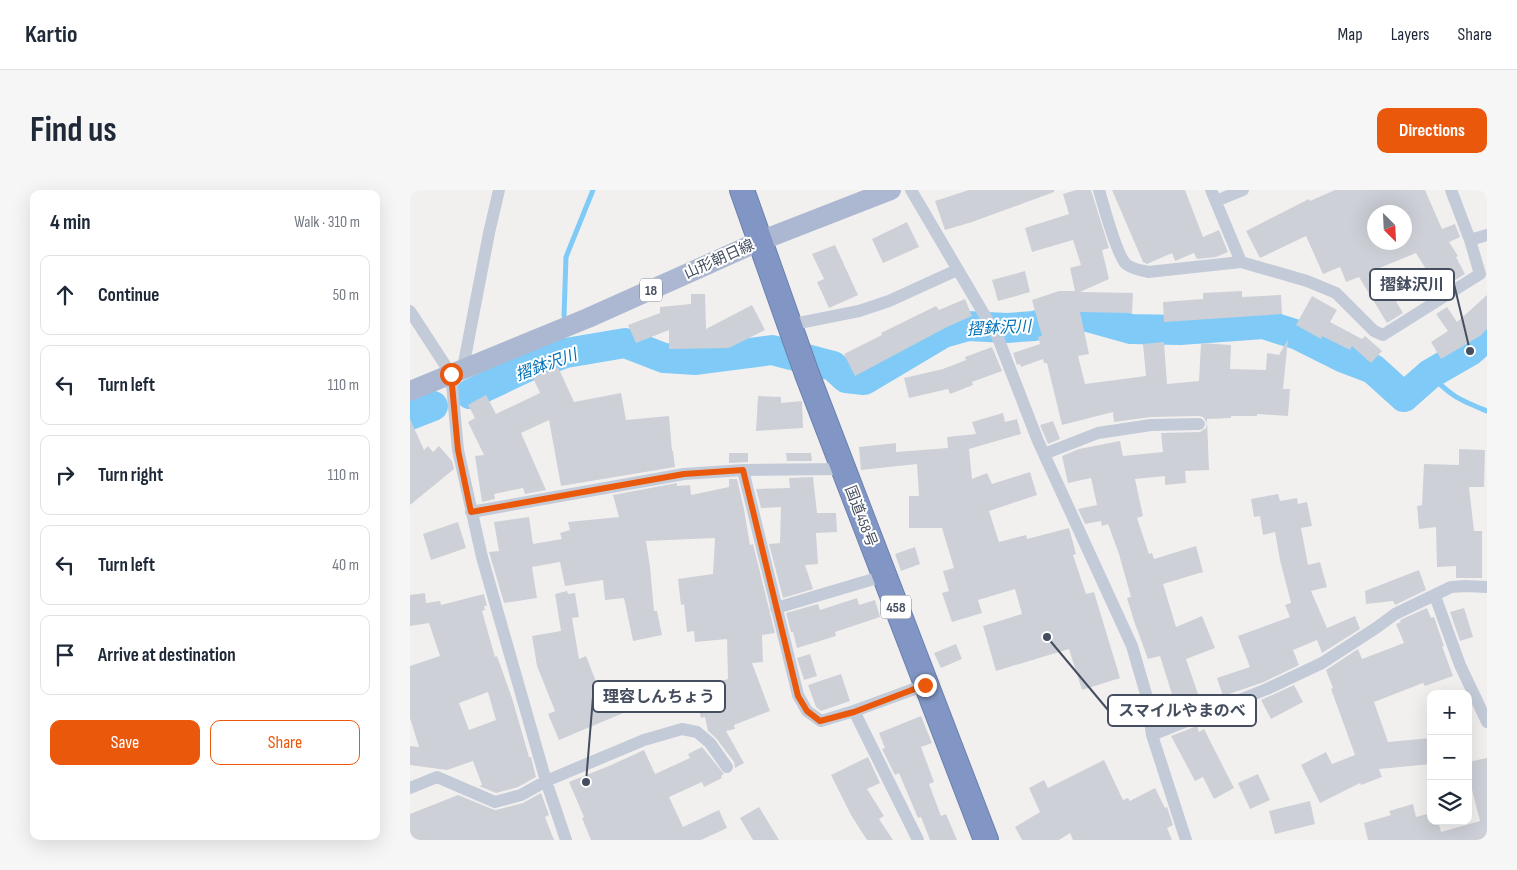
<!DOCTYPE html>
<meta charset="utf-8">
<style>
:root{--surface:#fff;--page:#f6f6f7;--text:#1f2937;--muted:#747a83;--line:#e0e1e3;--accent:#ea580c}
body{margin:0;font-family:"Sofia Sans Condensed","Noto Sans JP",sans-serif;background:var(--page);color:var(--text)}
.controls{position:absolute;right:15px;bottom:15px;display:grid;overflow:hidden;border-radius:10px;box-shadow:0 5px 20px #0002}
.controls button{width:45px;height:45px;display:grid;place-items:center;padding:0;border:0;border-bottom:1px solid var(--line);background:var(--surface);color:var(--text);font:25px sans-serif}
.compass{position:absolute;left:957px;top:15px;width:45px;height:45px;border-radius:50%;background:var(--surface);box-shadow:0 5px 20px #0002;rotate:156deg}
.stop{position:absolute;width:15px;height:15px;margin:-11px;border:4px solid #ea580c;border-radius:50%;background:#fff}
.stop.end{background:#ea580c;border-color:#fff;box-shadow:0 1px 5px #0008}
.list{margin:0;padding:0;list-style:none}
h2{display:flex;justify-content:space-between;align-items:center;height:65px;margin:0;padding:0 20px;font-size:21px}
h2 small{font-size:16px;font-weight:400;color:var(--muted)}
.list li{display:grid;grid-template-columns:32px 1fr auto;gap:15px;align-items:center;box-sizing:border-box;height:80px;margin:0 10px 10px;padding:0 10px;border:1px solid var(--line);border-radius:10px}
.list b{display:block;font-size:19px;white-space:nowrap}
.list em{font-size:16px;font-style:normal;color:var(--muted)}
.actions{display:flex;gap:10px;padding:15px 20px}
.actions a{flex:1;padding:11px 0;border:1px solid var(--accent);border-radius:10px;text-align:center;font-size:18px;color:var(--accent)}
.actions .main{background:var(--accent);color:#fff}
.icon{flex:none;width:28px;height:28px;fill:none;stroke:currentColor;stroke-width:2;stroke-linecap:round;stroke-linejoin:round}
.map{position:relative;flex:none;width:1077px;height:650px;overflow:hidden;border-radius:10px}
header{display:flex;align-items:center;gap:30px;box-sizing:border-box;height:70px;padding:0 25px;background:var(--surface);border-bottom:1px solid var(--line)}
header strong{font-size:24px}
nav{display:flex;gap:28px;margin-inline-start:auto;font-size:18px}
.intro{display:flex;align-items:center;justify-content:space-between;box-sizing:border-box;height:120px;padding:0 30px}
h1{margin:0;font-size:35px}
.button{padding:12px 22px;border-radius:10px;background:var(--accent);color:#fff;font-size:18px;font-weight:700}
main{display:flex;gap:30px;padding:0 30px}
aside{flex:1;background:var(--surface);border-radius:10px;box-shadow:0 5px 20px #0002}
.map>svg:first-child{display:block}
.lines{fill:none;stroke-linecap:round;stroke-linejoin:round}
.stream{stroke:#80caf7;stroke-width:5}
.river{stroke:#80caf7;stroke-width:30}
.building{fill:#ced0d8;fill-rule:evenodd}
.highway-casing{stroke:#6c81b0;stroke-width:26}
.street{stroke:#c4cbd8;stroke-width:12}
.primary{stroke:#acb8d1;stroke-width:20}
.highway{stroke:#8196c4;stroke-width:24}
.route{stroke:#ea580c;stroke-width:6}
.labels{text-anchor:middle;stroke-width:4;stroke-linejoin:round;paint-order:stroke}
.shield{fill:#fff;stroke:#7d838f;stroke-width:1}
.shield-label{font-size:14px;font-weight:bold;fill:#454e5f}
.street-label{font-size:15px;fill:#454e5f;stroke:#fff}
.water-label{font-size:16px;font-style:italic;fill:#0071b7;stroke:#fff}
.leader{fill:none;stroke:#454e5f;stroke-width:2}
.callout-dot{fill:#454e5f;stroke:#fff;stroke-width:2}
.callout{fill:#fff;stroke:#454e5f;stroke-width:2}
.callout-label{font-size:16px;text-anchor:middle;font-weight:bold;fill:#454e5f}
</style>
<header>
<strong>Kartio</strong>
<nav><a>Map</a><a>Layers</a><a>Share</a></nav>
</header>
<div class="intro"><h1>Find us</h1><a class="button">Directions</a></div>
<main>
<aside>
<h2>4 min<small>Walk · 310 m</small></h2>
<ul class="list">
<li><svg class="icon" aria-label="ahead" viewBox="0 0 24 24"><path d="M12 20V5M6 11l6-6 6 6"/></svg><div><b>Continue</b></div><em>50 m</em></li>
<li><svg class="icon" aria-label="left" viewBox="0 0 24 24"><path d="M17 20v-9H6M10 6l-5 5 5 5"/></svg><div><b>Turn left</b></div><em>110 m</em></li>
<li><svg class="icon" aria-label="right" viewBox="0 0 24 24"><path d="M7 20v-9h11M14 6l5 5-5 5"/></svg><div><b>Turn right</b></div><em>110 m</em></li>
<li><svg class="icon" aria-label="left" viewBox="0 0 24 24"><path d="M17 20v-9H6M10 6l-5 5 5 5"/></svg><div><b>Turn left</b></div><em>40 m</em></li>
<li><svg class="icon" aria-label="arrive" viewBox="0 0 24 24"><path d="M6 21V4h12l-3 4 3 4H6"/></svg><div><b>Arrive at destination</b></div></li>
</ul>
<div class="actions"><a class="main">Save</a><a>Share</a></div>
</aside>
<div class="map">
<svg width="1077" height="650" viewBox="0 0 1077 650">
<rect width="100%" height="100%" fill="#f2f0ef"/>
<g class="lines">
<path class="stream" d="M154,126L156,67L183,0
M1020,184C1040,206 1050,210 1077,221"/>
<path class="river" d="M60,204L117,177L156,163L215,153L254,168L286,170L362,160L423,176L436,188L454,190L533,143L558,136L597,138L624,136L664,125L678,127L721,139L770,140L853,134L888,145L934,168L963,179L994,207L1020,184L1060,161L1077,146
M0,225L23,216"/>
</g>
<path class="building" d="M559,0H644V2L562,32L535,40L525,11Z
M666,0H681L699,58L692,60L699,89L670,102L723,103L722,123L670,122L679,164L668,166L675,194L736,186L733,154L754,152L757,194L789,191L791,153L821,155L820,179L856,180L857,163L869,165L878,149L873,199H880L878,226L847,224V226H821V228L797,229L799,280L775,281L776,293L755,295V286L725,289L733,326L727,328L739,364L742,363L744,369L786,356L793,382L753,394L766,437L792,426L805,458L776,469L788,504L778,507L782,520L756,531L752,518L765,514L750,466L738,469L724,431L717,408L721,407L709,364L698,334L692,336L691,331L675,334L668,319L687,315L681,288L658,293L652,266L669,259L710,251L713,266L753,262L751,243L790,242L796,238L797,233L793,227L789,226L741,227L704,232L703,222L652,235L637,173H634L633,169L611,177L610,174L607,175L603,163L630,154L628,147L632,146L622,110L649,101H665L660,78L671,75L663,50L622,62L615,38L659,24L653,4Z
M702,0H775L793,47L809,40L818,62L806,67L787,69L784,63L765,71L762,63L737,74L733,72Z
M925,0H1015L1032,39L1045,34L1050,47L1039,52L1048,66L1046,67L1055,84L1029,100L1006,63L967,79L993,123L977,133L949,87L936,92L930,77L913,84L896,46L850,68L836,41L899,9L900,11ZM964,22H994V52H964Z
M497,32L509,57L473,73L462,49Z
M425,55L448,105L419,118L407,92L414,89L402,64Z
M615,81L620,102L588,111L582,90Z
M832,101V107L871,105L872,124L754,132L753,112L793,109V103Z
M281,104H295L296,139L342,115L355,140L319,158L259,159V140L226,153L218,135L250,123V117L281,114Z
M1077,105V139L1070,146L1031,169L1021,152L1038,141L1026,124L1037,117L1047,132Z
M902,106L927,120L920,132L952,149L955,146L972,161L961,173L942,156L940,160L912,146L911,149L886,135Z
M555,109L562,126L537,137L445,186L434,164L472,145L471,143L526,116L529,120Z
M582,157L592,181L562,192L563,195L540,204L538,199L499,208L494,188L533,179L556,170L555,167Z
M148,177L164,212L211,203L216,230L259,226L262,261H263L265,277L151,296L139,230L111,243L136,300L115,304L113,298L84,304L85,309L72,312L65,266L74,265L58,232L65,228L58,215L76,205L86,224L130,203L123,188Z
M348,206L371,207V213L392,211L393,238L346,241Z
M593,223L595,232L607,229L611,244L559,259L562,289L577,283L582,294L620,282L627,305L579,321L589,352L616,345L617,349L659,338L666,364L663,365L676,404L684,402L710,488L672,500L659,459L586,481L573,436L612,424L605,399L568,410L572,423L542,432L532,403L539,401L533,381L544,378L532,338H499V306H509L507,274L451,280L449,257L486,253V262L538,258L537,247L566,244L562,232Z
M0,229L14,260L18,256L23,262L29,256L42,271L44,279L0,315Z
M643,231L650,249L638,254L630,235Z
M1049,259L1075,260L1074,297H1059L1064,341H1072V388H1046V376L1027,377L1026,337L1009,339L1007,316L1012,315L1014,274L1049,275Z
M319,263H338V272L319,273Z
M376,263H401L402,271H377Z
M403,287L407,323H426L427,342L406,343L408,374L395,375L403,399L373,408L359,354L370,353L371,317L351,318L346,299L380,298L379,288Z
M319,289H327L334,319L340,355L343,354L365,443L352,445L353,472L342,473L360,521L324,535L325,539L316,541L334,573L325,578L324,572L306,548L298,541L295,527L291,528L286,509L296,507L293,496L318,489L317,449L285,452L284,441L277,442L274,414L271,415L268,389L303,384L305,348L236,351L240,377L244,421H247L252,445L223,451L214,408L195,410L193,390L155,396L150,372L122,377L127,408L94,413L79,362L89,361L84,332L119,327L123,354L152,349L150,343L160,340L158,332L209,327L203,305L267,293V296L280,295L281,305L319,297Z
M868,304L870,311L887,308L888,314L897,312L902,336L891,338L898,375L910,372L917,397L901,401L917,438L945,426L950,439L912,463L907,450L883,460L889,475L854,492L813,506L807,488L840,477L828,446L880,427L875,415L881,413L870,370L865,342L853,345L850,326L844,327L841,309Z
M48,332L56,358L21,370L13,344Z
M505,357L510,374L491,381L485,364Z
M1009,380L1016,400L985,415L983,411L956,414L955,401Z
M157,401L158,404L165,403L169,427L162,428L169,469L176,466L190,502L208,495L218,521L149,550L138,524L145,521L127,476L122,446L151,441L145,404Z
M15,403L16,413L30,411L31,415L74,404L77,416H74L75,420L72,421L85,467L87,466L102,508L119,567H121L126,587L108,597L86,603L69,596L72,595L63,571L37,580L0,575V556L9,557L0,528V476L30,466L19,433L0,436V405ZM78,502L86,530L59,540L49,513Z
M447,408L449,415L465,410L470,427L425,442L426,446L387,458L383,442H381L376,423L408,414L410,420Z
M1017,418L1021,428L1024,427L1034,456H1032L1043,486L1015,496L1013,493L964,512L978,552L1021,548V574L969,579L972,587L951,595L950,593L910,613L891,575L916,562L922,574L945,565L921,499L923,498L916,480L948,459L952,469L994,453L986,434L991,432L990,430Z
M1054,418L1063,447L1050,451L1040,422Z
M546,454L552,469L531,478L524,463Z
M400,464L407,486L394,490L387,468Z
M431,484L440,511L411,521L406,517L398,495Z
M884,495L893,512L861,529L851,510Z
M511,526L522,553L511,557L524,592L519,594L531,626L536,624L547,650H520L511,627L508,628L489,583L485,585L472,559L475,558L469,543Z
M787,536L789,542L794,539L824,598L804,609L793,587L785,591L761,546Z
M292,557L314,584L311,586L312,588L294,597L292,592L259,607L273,637L309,620L317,638L291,650H181L172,628L174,627L159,592L199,576L234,560L245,584L280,568L278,564Z
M458,567L470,593L457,599L474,626L469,629L483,650H457L441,625L421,585Z
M1077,568V650H958L954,633L981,625L979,621L1003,614L1006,627L1021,623V631H1028L1031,642L1070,631L1058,584V572Z
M694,570L713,610L718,608L720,611L745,598L755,618L757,617L763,635L757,638L762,650H663L660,643L649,650H612L605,637L630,622L619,598L634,590L638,598Z
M848,584L860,610L840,619L828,593Z
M131,603L139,625L135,627L144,650H0V624L48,605L82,619L86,620L113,613Z
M900,611L905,634L865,644L859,621Z
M349,617L369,650H343L330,628Z"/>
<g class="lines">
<g class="highway-casing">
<path id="highway" d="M332,0L397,184L576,650"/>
</g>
<path class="street" d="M501,0L588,148L628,251L722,456L736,504L742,545L776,650
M689,0C693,14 707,66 716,74C722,79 730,80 738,82L831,72
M801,0L831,72L897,91L926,103L964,141L973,145L1070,84L1060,50
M1041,0L1060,50L1077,45
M806,11L833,0
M0,121L41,184L48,260L72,367L136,591L156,650
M379,135L449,121L479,111L547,80
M53,178L79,43L89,0
M634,264L688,243L741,235L789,234
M333,280L388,505L397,521L411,531L444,521L515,495
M61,322L274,284L333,280L434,279
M1025,406L1050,475L1077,532
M366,418L474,386
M444,521L508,650
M742,545L857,499L912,473L966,438L985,424L1041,397L1055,396L1077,397
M0,598L27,587L85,612L111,605L136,591L234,550L272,539L287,542L300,553L317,577"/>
<path class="primary" d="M0,201L178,128L350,51L481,0"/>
<use href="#highway" class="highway"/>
</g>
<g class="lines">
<path class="route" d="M41,184L48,260L61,322L274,284L333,280L388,506L397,521L410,531L444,522L515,495"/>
</g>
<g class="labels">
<g class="shield">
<rect x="230" y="88.5" width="22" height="23" rx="4"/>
<rect x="471" y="405.5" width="30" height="23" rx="4"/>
</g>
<g class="shield-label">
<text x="241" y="105">18</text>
<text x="486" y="422">458</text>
</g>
<g class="street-label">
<text transform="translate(309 69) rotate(-24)" y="5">山形朝日線</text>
<text transform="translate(451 326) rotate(69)" y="5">国道458号</text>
</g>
<g class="water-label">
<text transform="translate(589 137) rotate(-3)" y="6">摺鉢沢川</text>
<text transform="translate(136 174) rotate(-20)" y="6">摺鉢沢川</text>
</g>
</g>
<path class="leader" d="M1060 161L1044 94M176 592L183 507M637 447L698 520"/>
<g class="callout-dot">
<circle cx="1060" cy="161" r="5"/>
<circle cx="176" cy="592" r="5"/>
<circle cx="637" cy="447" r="5"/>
</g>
<g class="callout">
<rect x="960" y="79" width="84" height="31" rx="5"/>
<rect x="183" y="491" width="132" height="31" rx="5"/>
<rect x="698" y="505" width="148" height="31" rx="5"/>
</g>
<g class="callout-label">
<text x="1002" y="100">摺鉢沢川</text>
<text x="249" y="512">理容しんちょう</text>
<text x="772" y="526">スマイルやまのべ</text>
</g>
</svg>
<div class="controls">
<button>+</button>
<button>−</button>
<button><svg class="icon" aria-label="layers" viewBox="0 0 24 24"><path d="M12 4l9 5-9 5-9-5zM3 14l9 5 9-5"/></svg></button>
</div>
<svg class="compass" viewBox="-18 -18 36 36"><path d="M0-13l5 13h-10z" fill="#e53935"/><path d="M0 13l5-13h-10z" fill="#747a83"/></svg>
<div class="stop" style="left:41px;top:184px"></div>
<div class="stop end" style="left:515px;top:495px"></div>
</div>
</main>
